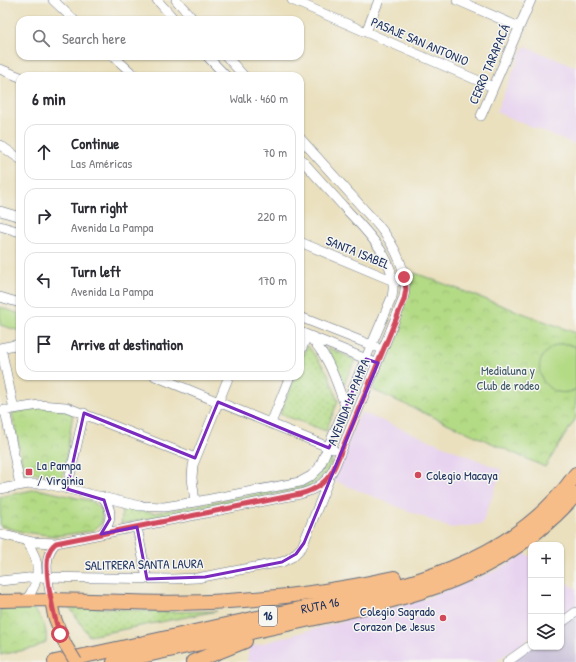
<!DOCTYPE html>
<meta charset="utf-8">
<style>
:root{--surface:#fff;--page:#f7f7f7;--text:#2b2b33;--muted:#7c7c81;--line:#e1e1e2}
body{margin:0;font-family:"Patrick Hand",sans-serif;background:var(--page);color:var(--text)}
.controls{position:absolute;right:12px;bottom:12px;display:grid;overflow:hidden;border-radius:8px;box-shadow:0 1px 3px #0004}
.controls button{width:36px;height:36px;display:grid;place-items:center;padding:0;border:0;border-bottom:1px solid var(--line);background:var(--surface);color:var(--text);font:20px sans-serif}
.stop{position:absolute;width:12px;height:12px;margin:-9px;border:3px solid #d1495b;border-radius:50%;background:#fff}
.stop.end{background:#d1495b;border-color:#fff;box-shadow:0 1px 4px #0008}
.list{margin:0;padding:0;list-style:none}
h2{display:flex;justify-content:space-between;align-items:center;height:52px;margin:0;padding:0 16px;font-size:17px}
h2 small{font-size:13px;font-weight:400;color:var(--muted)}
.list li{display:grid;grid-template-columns:26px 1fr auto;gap:12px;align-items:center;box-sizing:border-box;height:56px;margin:0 8px 8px;padding:0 8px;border:1px solid var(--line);border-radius:12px}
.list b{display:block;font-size:15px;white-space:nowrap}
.list p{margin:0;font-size:13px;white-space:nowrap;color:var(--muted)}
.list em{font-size:13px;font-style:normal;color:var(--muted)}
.icon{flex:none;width:22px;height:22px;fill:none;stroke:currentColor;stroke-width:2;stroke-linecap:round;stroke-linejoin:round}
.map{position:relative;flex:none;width:576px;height:662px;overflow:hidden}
.search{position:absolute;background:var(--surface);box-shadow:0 1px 3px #0004;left:16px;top:16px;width:288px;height:44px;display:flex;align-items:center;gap:10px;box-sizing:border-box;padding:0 14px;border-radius:12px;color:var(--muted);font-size:15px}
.panel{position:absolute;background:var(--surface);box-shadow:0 1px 3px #0004;left:16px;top:72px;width:288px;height:308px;border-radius:12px}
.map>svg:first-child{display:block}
.built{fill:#e7d2ef}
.industrial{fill:#c8bfd8}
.grass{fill:url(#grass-dots);stroke:#678471}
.park{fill:url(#park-crowns);stroke:#678471}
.pitch{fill:#b3da84;stroke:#678471}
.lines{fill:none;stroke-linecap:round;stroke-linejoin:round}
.minor-casing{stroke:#636d80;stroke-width:10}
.major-casing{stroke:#636d80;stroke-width:14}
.highway-casing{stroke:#636d80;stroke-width:16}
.minor{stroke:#fff;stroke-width:9}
.major{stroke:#f7bd88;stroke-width:12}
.highway{stroke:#f7bd88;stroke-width:14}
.major-bridge-casing{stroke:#636d80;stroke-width:14;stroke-linecap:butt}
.major-bridge{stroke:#f7bd88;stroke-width:12}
.route{stroke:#d1495b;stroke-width:5}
.marked{fill:none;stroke:#7b2cbf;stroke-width:3;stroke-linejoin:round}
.poi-dot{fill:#d1495b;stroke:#f6f6f2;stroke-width:1.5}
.labels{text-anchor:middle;stroke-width:3;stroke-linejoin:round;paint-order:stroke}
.shield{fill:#f6f6f2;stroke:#5d6b8a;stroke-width:1}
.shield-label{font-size:12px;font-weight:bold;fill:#1b2f5e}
.street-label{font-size:13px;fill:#1b2f5e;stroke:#f6f6f2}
.park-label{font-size:13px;fill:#415a68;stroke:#f6f6f2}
.poi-label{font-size:13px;fill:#1b2f5e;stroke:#f6f6f2;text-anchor:start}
</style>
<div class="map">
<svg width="576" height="662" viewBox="0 0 576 662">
<defs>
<pattern id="grass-dots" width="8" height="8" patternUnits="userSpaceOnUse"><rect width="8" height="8" fill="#b3da84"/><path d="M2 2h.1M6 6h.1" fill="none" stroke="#99bb74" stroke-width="1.8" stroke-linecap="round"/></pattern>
<pattern id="park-crowns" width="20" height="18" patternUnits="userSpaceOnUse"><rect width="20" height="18" fill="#b3da84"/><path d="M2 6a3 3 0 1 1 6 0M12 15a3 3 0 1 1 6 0" fill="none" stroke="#99bb74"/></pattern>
</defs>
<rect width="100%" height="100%" fill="#f6f6f2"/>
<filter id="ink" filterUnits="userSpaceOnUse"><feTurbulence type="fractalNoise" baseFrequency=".025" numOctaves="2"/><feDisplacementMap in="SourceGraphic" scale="8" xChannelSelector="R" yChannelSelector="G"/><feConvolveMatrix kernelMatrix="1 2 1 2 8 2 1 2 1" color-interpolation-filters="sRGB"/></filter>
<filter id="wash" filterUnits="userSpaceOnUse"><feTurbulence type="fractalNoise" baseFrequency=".012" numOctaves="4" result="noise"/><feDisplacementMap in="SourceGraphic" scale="16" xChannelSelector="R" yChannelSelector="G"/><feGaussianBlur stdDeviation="0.9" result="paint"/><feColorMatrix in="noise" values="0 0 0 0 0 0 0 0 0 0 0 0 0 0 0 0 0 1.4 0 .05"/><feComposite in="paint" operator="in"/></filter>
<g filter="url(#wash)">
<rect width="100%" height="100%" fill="#eae0be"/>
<path class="built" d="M524,46L576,67V145L496,112Z
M361,412L502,470L482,524L450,528L333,480Z
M526,554L531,557V637L495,662H247L249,647L427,598L493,572Z
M561,578L576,589V605L561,615Z"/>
<path class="industrial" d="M576,612V662H509L531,647H561V623Z"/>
<path class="grass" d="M307,345L328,373L338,401L326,431L280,414L295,376H300V363Z
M327,347L355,360L344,384Z
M328,458L332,460L327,473L311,487L121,524L122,515L120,506L154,513L307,484L323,470Z
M68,605L161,612L217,611L89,636Z"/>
<path class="park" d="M415,273L576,333V418L545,467L373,390Z
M47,406L73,413L63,479C50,475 38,472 24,473L12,413Z
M37,489L91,501L102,510V523L92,531L55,536L23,532L0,526V497Z
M32,608C42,616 48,630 46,642L34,648L0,655V609Z"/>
<path class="pitch" d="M0,307L20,314V331L0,325Z
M560,344H568L576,347V389C544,406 521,356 560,344Z"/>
</g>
<g filter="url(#ink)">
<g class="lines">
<g class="minor-casing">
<path id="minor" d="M53,0L74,20
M157,0L175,20
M176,0L194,20
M292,0L493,87
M457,0L519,27
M366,32L379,0
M113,56L135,76
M207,56L226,76
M226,56L244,76
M0,69L20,77
M481,116L531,0
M0,145L20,159
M0,211L20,217
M0,226L20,232
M300,242L396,282
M0,297L20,303
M300,317L376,347
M300,332L371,361
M0,348L20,344
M1,348L14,409
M300,353L307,335C329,354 336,382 346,408
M155,376L333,449
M5,410L20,485
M0,411L39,405L66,407L195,458
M271,423L290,376
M0,489L29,484H47L140,506L164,507L195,502L300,482L311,476L319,468L392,297C400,261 365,230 343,206C329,190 314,174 300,158
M67,489L84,413
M101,496C113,507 113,523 101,534
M195,502L192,478L193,465L229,376
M137,527L147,579
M0,534L33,542L56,543L300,494C316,490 328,482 335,466L403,300C411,275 394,244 378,225L300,138
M0,581L37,577L172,579L197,578L282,562L292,557L302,547L329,479
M26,600C41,581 41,560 26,541
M51,600C49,581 41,557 56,543
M561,623L576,612
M507,662L531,645"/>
</g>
<g class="major-casing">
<path id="major" d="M0,601L51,600L54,616L65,644"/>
</g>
<g class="highway-casing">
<g id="highway">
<path d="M51,600C110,601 169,605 228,601C284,598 339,590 394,578"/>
<path id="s1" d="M55,662C124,648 193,632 262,617C374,593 505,576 576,474"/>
<path d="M114,662C174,649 233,636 292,623C402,599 498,583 576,494"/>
<path d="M193,662L245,641"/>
</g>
</g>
<use href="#minor" class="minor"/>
<use href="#major" class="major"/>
<use href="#highway" class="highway"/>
<g class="major-bridge-casing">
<path id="major-bridge" d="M65,644L76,662"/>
</g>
<use href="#major-bridge" class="major-bridge"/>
</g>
</g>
<g class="lines" filter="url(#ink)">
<path class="route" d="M60,634C54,619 44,571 48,556C49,551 52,546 56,543L300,494C316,490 328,482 335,466L404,300L406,289L404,277"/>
</g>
<path class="marked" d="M366,359L378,363L304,543L296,554L282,562L205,577L147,579L137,527L101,534L110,519L104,500L67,489L84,413L195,458L218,402L329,448Z"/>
<g class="poi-dot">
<rect x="25" y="468" width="8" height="8" rx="2"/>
<circle cx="418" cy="475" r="4"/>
<circle cx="443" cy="618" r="4"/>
</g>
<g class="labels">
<rect class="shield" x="259" y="606" width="18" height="20" rx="3"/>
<g class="shield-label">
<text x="268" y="620">16</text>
</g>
<g class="street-label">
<text transform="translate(420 41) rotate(23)" y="5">PASAJE SAN ANTONIO</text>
<text transform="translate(489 64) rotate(-67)" y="5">CERRO TARAPACÁ</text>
<text transform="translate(358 252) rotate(22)" y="5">SANTA ISABEL</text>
<text transform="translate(348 402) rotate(-68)" y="5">AVENIDA LA PAMPA</text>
<text transform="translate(144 564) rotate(-1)" y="5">SALITRERA SANTA LAURA</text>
<text dy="5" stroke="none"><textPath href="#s1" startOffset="271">RUTA 16</textPath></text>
</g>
<g class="park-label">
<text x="508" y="375">Medialuna y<tspan x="508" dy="15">Club de rodeo</tspan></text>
</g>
<g class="poi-label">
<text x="37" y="470">La Pampa<tspan x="37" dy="15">/ Virginia</tspan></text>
<text x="426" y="480">Colegio Macaya</text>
<text x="435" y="616" text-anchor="end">Colegio Sagrado<tspan x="435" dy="15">Corazon De Jesus</tspan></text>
</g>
</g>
</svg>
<div class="controls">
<button>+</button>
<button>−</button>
<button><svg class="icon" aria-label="layers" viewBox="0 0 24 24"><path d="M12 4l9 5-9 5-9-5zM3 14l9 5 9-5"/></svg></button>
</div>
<div class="stop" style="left:60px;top:634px"></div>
<div class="stop end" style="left:404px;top:277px"></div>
<div class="search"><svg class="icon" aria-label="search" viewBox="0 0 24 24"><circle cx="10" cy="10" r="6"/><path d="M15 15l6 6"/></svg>Search here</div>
<section class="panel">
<h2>6 min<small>Walk · 460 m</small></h2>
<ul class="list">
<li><svg class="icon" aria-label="ahead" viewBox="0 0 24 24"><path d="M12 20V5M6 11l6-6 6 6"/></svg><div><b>Continue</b><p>Las Américas</p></div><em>70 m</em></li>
<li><svg class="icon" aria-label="right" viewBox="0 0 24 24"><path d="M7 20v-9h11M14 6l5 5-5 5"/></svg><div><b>Turn right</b><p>Avenida La Pampa</p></div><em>220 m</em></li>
<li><svg class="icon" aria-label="left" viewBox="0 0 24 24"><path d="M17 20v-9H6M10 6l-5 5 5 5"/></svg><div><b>Turn left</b><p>Avenida La Pampa</p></div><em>170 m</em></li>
<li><svg class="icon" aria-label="arrive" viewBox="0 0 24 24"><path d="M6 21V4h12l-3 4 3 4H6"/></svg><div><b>Arrive at destination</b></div></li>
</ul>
</section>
</div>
